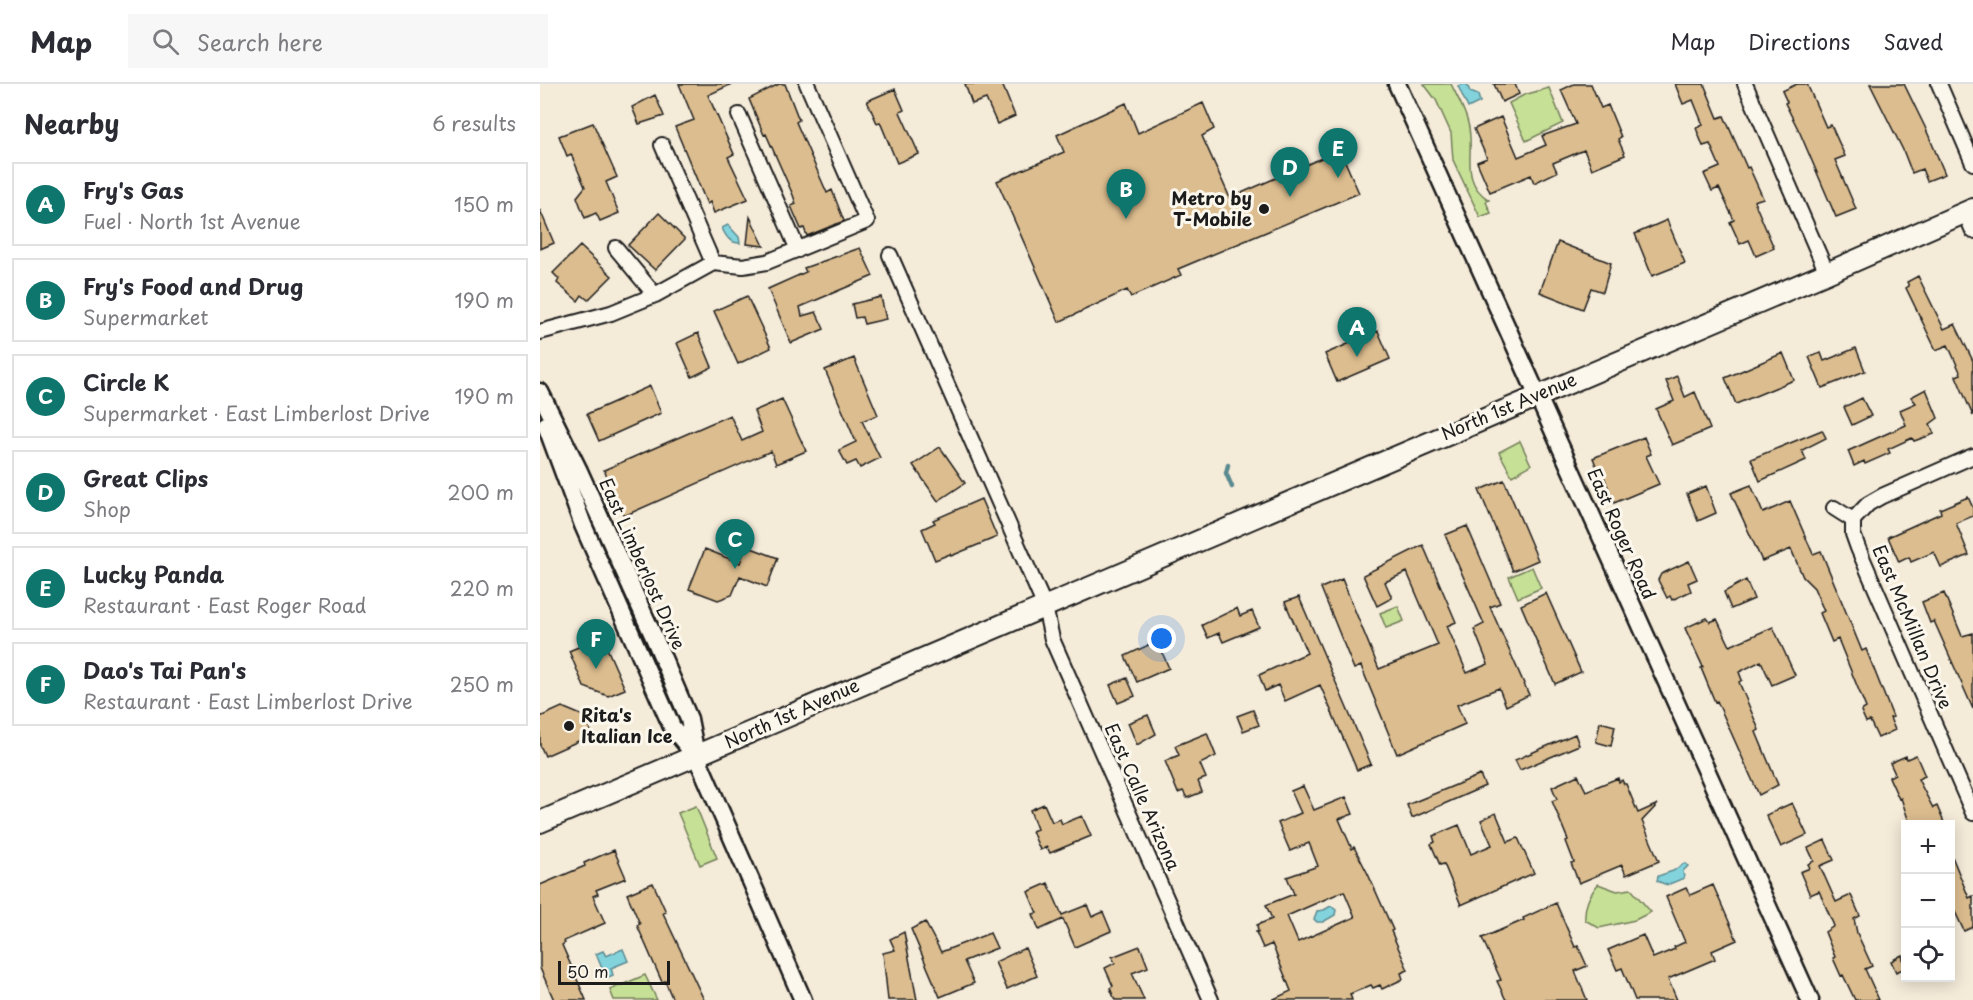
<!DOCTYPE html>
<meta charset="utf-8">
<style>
:root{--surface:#fff;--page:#f7f7f7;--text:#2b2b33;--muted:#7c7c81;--line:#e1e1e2;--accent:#0f766e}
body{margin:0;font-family:"Playpen Sans",sans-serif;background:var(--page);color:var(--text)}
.controls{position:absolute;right:18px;bottom:18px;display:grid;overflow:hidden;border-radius:0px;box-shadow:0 3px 15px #0003}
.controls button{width:54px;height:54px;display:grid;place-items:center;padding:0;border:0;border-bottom:2px solid var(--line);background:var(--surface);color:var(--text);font:30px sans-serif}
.scale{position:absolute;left:18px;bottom:15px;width:112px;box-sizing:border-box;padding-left:6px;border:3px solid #1c1c1c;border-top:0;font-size:16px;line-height:21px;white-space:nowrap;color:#1c1c1c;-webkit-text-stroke:4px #fbf7ec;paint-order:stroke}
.you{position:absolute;left:622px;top:555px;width:21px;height:21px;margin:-15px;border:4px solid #fff;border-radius:50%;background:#1a73e8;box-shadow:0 0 0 9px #1a73e833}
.badge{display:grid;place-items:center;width:39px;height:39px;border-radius:50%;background:var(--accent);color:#fff;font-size:20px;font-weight:700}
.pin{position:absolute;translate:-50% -50px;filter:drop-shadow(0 2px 3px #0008)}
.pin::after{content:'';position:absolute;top:32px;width:21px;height:18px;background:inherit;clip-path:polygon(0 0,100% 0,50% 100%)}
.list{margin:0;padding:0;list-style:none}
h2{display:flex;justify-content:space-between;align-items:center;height:78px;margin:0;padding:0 24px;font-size:26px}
h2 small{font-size:20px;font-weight:400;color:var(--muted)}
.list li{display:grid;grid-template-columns:39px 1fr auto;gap:18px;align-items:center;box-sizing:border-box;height:84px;margin:0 12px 12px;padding:0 12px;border:2px solid var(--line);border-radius:0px}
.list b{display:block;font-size:22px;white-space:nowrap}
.list p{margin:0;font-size:20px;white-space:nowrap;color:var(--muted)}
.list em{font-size:20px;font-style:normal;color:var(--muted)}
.icon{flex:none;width:33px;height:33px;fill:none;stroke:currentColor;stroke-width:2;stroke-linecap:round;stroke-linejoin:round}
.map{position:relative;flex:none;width:1433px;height:916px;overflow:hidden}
header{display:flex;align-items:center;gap:36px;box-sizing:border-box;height:84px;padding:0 30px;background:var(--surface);border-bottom:2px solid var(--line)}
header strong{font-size:28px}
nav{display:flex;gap:33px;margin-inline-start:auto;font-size:21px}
.search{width:420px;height:54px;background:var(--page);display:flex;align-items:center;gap:15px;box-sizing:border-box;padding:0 21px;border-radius:0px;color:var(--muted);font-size:22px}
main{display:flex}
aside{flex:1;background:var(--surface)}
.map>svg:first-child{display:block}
.green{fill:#c6e096;stroke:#717e59;stroke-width:1.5}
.water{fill:#83d3dd;stroke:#5a8a90;stroke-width:1.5}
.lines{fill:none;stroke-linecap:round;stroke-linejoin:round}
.stream{stroke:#5a8a90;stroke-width:4.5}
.building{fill:#dcbd8f;stroke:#1c1c1c;stroke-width:1.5;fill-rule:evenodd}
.minor-casing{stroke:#1c1c1c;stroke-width:18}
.tertiary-casing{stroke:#1c1c1c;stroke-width:21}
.secondary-casing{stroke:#1c1c1c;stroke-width:24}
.minor{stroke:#fbf7ec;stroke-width:14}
.tertiary{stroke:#fbf7ec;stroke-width:16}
.secondary{stroke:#fbf7ec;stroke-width:20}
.poi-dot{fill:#1c1c1c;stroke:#fbf7ec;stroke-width:2}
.labels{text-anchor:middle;stroke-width:6;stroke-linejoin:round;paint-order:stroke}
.poi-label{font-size:18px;font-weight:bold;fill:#1c1c1c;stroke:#fbf7ec;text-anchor:end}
.street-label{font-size:18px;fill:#1c1c1c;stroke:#fbf7ec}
</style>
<header>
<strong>Map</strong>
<div class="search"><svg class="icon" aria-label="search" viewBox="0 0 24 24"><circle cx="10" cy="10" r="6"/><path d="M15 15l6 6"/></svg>Search here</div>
<nav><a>Map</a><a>Directions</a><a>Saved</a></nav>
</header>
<main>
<aside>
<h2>Nearby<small>6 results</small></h2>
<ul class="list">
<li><span class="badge">A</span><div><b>Fry's Gas</b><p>Fuel · North 1st Avenue</p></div><em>150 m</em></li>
<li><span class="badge">B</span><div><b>Fry's Food and Drug</b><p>Supermarket</p></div><em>190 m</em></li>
<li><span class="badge">C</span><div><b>Circle K</b><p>Supermarket · East Limberlost Drive</p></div><em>190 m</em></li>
<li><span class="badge">D</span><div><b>Great Clips</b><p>Shop</p></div><em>200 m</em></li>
<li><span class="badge">E</span><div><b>Lucky Panda</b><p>Restaurant · East Roger Road</p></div><em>220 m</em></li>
<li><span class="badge">F</span><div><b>Dao's Tai Pan's</b><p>Restaurant · East Limberlost Drive</p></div><em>250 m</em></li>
</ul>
</aside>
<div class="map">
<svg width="1433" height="916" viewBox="0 0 1433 916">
<rect width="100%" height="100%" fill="#f5ebd9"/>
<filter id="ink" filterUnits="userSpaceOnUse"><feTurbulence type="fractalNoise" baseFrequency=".0167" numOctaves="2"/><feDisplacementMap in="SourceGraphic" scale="12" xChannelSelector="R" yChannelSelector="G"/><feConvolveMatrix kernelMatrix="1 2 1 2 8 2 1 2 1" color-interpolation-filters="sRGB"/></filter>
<g filter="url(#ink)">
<path class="green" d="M884,0H911C917,12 925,26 928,39C936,67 918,96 949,116L946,118L951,129L940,133L913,76L911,49L896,16Z
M1009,4L1023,39L986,57L969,19L984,11Z
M980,357L991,381L972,392L959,368Z
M992,483L1001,504L978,514L969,493Z
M858,522L864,537L846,544L840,529Z
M156,722L177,774L160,781L138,729Z
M1058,800L1077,807L1091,805L1111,828L1095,836L1059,844L1045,836C1044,822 1049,812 1058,800Z
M105,891L117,916H74L70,906Z"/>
<path class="water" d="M923,0H927L930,8L938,11L940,18L928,24L918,2Z
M188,141L199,153L200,159C190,159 186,153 182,144Z
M1145,779L1148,782L1143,787L1144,794L1127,801L1117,797L1118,792L1133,787Z
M791,822L796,826L795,831L783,838H777L774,835L777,827L784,826Z
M83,865L88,877L71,884L73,891L66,894L56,870L63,867L66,872Z"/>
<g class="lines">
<path class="stream" d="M688,381L686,389L692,403"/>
</g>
<path class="building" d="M139,0H192L168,11L194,70L188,73L208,115L174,129L170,118L167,120L135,43L154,36Z
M239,0H245L259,36L256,38L287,109L292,106L304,137L267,152L264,144L261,145L251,122L256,120L253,111L226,50L224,51L209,15Z
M425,0H462L475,32L457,40L446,15L432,20Z
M954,0H975L979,10L962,18Z
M1034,0H1051L1061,24L1068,21L1081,53L1078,55L1085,71L1052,85L1044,66L1013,79L1017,88L994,99L991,91L950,108L937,78L947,74L934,45L961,33L978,73L1006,61L1002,52L1036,40L1021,6Z
M1135,0H1164L1178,34L1184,32L1207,84L1209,83L1223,114L1214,117L1234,164L1216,172L1209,156L1200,160L1190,138L1194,136L1179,104L1172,107L1164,90L1180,83L1170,60L1163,62L1156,44L1163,41L1153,16L1143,20Z
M1257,0H1267L1286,43L1291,41L1305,72L1295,76L1316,125L1296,133L1260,49L1245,19L1247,18L1242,7Z
M1330,0H1364L1385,43L1405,90L1387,97L1382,85L1372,89L1363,66Z
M355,5L364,26L360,28L379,70L357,79L340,38L337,39L327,17Z
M115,11L124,32L99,40L92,23Z
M586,19L598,49L663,19L674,45L662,52L690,114L800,66L819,109L638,185L641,191L591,213L587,206L519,238L457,97L524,68L517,51Z
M53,39L77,93L66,98L79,129L60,137L56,129L45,134L37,113L45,103L31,70L27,72L19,52Z
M0,126L14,159L0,165Z
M119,129L145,155L115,186L88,161Z
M210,133L224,162L207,160Z
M1127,136L1145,179L1112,192L1095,150Z
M1018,158L1071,179L1063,208L1051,204L1043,225L1000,208Z
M40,162L72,192L48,216L42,211L38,217L17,199L19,195L13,189Z
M320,164L333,192L260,223L262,232L276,228L284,245L251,259L228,205L266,188L264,184Z
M1378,192L1404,245L1415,240L1433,277V332L1416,292L1421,290L1408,261L1396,266L1366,204L1369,202L1367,198Z
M207,212L231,264L198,280L174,227Z
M341,213L346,235L324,240L322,233L315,234L312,220Z
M838,247L850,275L797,298L785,270Z
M158,249L172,283L152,293L137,259Z
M1316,264L1325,287L1282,304L1269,273L1281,269L1284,277Z
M1243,269L1254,296L1196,320L1185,294Z
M314,274L338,331L322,337L340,374L320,384L316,377L307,381L299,366L316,358L285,286Z
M1137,292L1145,313L1155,308L1170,345L1132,361L1116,325L1134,317L1126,297Z
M110,302L121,329L59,357L47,330Z
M1386,305L1398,334L1390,340L1394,350L1374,357L1372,354L1348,365L1350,369L1325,380L1324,377L1314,382L1308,367L1366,341L1360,326L1376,319L1371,313Z
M1322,314L1331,332L1312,341L1304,323Z
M242,315L266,367L236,380L231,367L84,432L64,386L190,331L202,357L222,348L214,327Z
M1282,346L1286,354L1262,366L1266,376L1220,397L1211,375Z
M1104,353L1111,370L1106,372L1119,400L1074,419L1063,390L1060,391L1053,374Z
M400,363L425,399L398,417L373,381Z
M964,396L998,476L973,487L939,406Z
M1211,401L1223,429L1250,417L1273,470L1281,467L1322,567L1326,565L1353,633L1350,634L1355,646L1338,654L1330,637L1326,638L1321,627L1326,624L1298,555L1292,558L1280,529L1284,527L1274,504L1263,493L1251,465L1222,477L1191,409Z
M1166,402L1176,429L1158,437L1147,410Z
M1428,413L1433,424V432L1416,439L1429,471L1401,483L1394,468L1371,478L1369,473L1359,478L1348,453L1401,429L1400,425Z
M441,415L457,453L411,472L410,470L395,476L382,445L395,439L393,436Z
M927,442L960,519L950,523L989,611L966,622L959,604L917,621L925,640L857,670L821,582L814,585L781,504L802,495L839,585L898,561L867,488L845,498L852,514L837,522L823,491L883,461L916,538L907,542L927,589L948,580L934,545L944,540L905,451Z
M206,462L238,474L227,503L200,492L192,511L178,516L149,505L165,465L200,479Z
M1149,477L1157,495L1148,499L1151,507L1132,516L1130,512L1127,514L1118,496L1121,490Z
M1206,496L1214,515L1191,525L1184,508Z
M1006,509L1041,588L1015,600L981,521Z
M1404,509L1422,552L1433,549V625L1394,537L1390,539L1382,518Z
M759,513L831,680L817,686L780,601L745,617L738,601L725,607L719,591L767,569L745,518Z
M697,524L700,532L712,527L719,543L683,558L679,549L668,554L662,541Z
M1167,534L1170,538L1177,535L1190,562L1233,543L1255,591L1232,601L1221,577L1199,588L1202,596L1199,598L1219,646L1216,648L1238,701L1219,711L1177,617L1175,618L1161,584L1163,583L1145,544Z
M62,553L85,605L68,612L44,603L29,567Z
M617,557L629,584L597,598L585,572Z
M587,594L595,612L578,619L570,601Z
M22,623L46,633L52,651L5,672L0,661V633Z
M713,626L719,641L703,647L697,632Z
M608,631L616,650L597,661L588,639Z
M1060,638L1075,642L1071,662L1056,658Z
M667,649L676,672L660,680L666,694L658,697L662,708L647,714L643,707L638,709L625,677L639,671L635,662Z
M1035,650L1039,661L980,686L975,676Z
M1376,671L1385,692L1378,695L1393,724L1397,722L1405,741H1370L1361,714L1359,715L1349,693L1355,690L1350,679L1366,672L1367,675Z
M940,691L945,702L872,734L867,721Z
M1038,691L1046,707L1078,694L1079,698L1082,696L1084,700H1086L1098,729L1118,720L1102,737L1119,777L1086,791L1082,781L1039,799L1031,779L1034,778L1026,757L1028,756L1012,717L1017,715L1012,703Z
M763,702L774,726L806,713L813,730L799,735L812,765L814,763L828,790L853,846L851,847L868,886L861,889L863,895L842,905L840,901L833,904L831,901L810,910L812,916H732L751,907L732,860L723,864L716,848H718L717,841L732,835L726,821L754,810L747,793L778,782L769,759L750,767L738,739L761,729L751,707ZM804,807L815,833L758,858L747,832Z
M1252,719L1267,751L1241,763L1226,731Z
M504,720L512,738L520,735L522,740L542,732L551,752L510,769L507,763L500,766L492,747L497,745L490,726Z
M956,729L968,758L978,754L994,789L921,821L904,780L900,781L891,760L895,758L893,752L919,741L931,770L952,761L941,736Z
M1285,756L1294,776L1280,782L1296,818L1311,811L1320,832L1314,835L1317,849L1332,882L1325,885L1339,916H1315L1303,891L1301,892L1293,874L1295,873L1285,848L1294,842L1279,807L1270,811L1260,788L1270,784L1268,780L1274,777L1268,764Z
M74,766L86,794L56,806L58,810L53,812L65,839L24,857L25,859L22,861L46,916H14L0,884V801L45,782L44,779Z
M1411,770L1429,814L1433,812V843L1424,847L1410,817Z
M113,799L126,828L123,829L164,916H133L125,897L122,898L97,841L100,840L87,810Z
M508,799L522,831L547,821L552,833L563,828L571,847L535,863L523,835L499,846L493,830L497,829L488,808Z
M1173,801L1197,856L1172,867L1175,875L1128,895L1137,916H1095L1082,884L1077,886L1068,866L1103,851L1113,874L1135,865L1134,863L1145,858L1126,813L1146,804L1150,811Z
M1016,819L1035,863L1038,862L1047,882L1035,887L1047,916H966L957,897L961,896L942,854L984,836L983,834Z
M385,838L401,868L450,849L457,864L424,877L434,899L400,913L371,845Z
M364,848L377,916H348L343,869L355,866L350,855Z
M600,862L608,883L592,889L604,916H575L570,904L573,902L565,884L575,879L572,873Z
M485,864L497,892L467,905L455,878Z
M1362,871L1365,884L1356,888L1351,877Z"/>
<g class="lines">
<g class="minor-casing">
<path id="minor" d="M1205,0L1287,189
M1399,0L1433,79
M199,31L258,166
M122,61L173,179
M1425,128L1433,147
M76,164L115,211
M350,171L505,523L512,555L671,916
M0,248L71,229L115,211L173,179L203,182L227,178L327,137L267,0
M1294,424L1313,436
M1313,436V450L1318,464L1433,729
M1313,436L1328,420L1342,412L1433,372"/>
</g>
<g class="tertiary-casing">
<path id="tertiary" d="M857,0L1270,916
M0,308L39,387L113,551L149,635L156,671L263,916
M6,341L43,441L132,643L153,669"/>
</g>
<g class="secondary-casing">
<path id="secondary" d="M0,738L1287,189L1433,125"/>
</g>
<use href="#minor" class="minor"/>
<use href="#tertiary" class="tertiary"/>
<use href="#secondary" class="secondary"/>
</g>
</g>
<g class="poi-dot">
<circle cx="724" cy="125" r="6"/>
<circle cx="29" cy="642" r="6"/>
</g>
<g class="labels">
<g class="poi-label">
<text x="712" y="121">Metro by<tspan x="712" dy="21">T-Mobile</tspan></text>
<text x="41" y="638" text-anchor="start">Rita's<tspan x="41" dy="21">Italian Ice</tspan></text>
</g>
<g class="street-label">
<text transform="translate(969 323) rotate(-23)" y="6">North 1st Avenue</text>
<text transform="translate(1081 450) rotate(66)" y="6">East Roger Road</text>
<text transform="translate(102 480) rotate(66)" y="6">East Limberlost Drive</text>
<text transform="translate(1372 543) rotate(67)" y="6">East McMillan Drive</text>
<text transform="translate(252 630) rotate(-24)" y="6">North 1st Avenue</text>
<text transform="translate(602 713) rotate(66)" y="6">East Calle Arizona</text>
</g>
</g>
</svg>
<div class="controls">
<button>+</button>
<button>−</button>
<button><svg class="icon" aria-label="locate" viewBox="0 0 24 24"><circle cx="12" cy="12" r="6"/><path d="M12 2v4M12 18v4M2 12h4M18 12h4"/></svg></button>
</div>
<div class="scale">50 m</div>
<div class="you"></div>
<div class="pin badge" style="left:817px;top:273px">A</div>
<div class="pin badge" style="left:586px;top:135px">B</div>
<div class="pin badge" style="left:195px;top:485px">C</div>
<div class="pin badge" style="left:750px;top:113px">D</div>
<div class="pin badge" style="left:798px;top:94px">E</div>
<div class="pin badge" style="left:56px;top:585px">F</div>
</div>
</main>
